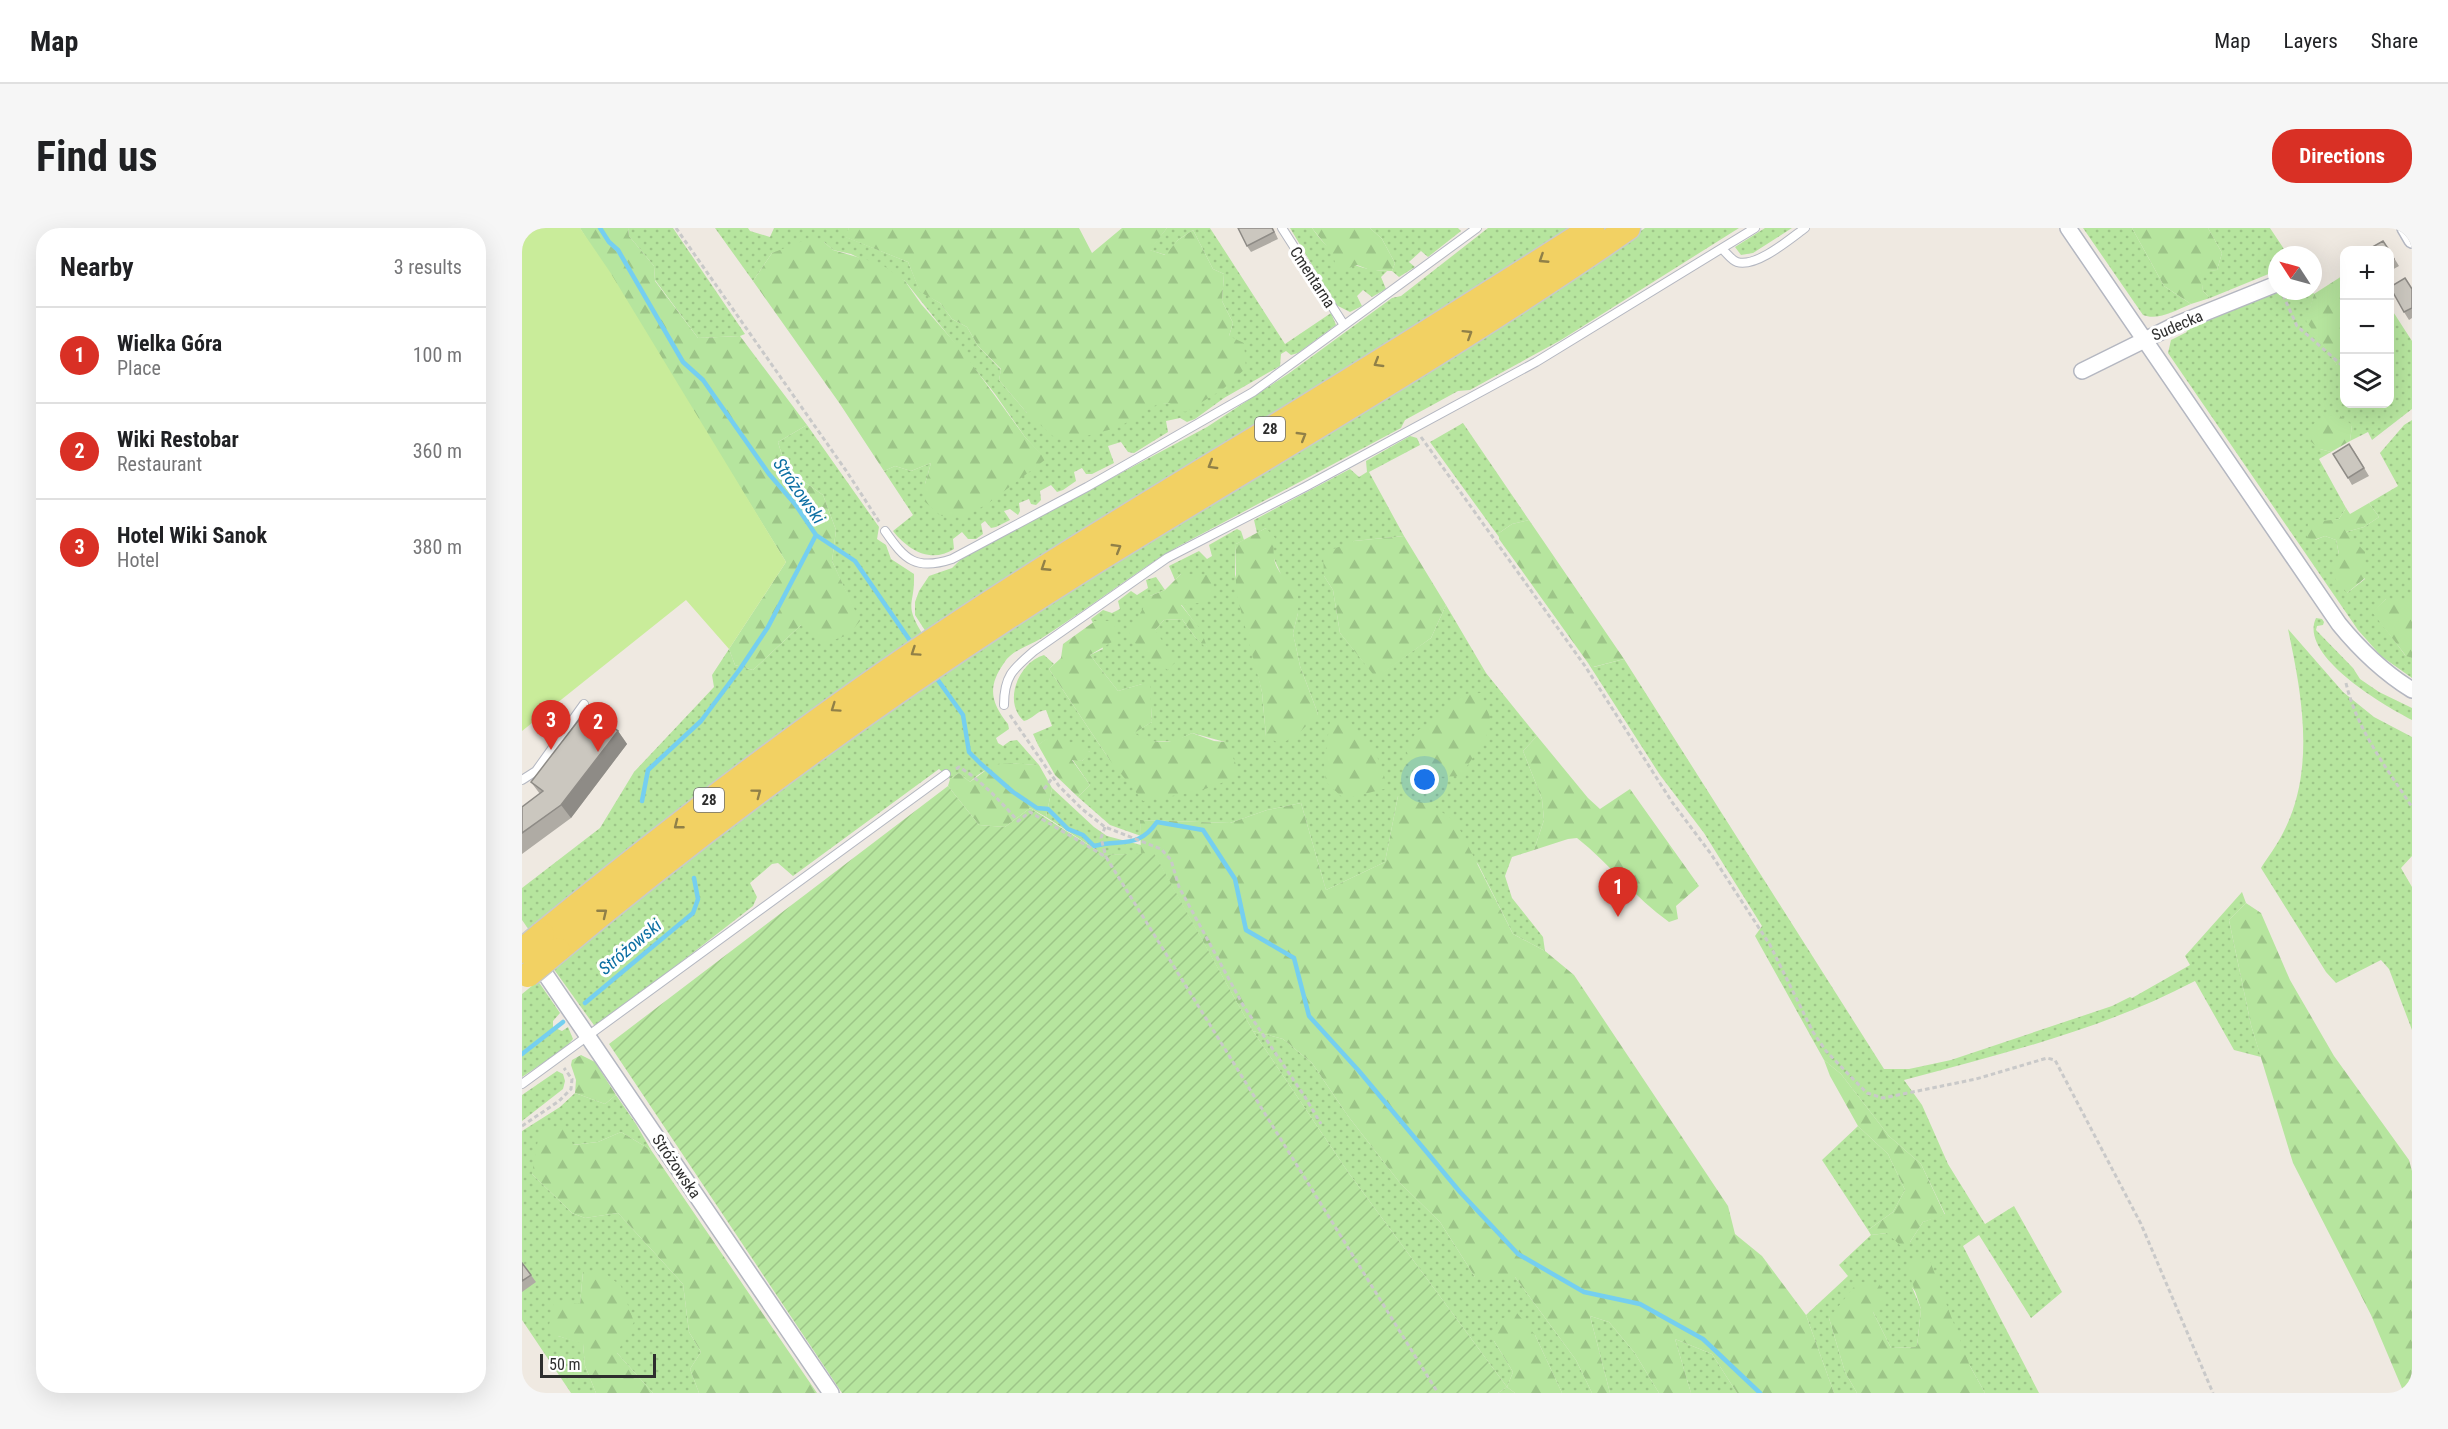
<!DOCTYPE html>
<meta charset="utf-8">
<style>
:root{--surface:#fff;--page:#f6f6f6;--text:#202124;--muted:#757577;--line:#e0e0e0;--accent:#d93025}
body{margin:0;font-family:"Roboto Condensed",sans-serif;background:var(--page);color:var(--text)}
.controls{position:absolute;right:18px;top:18px;display:grid;overflow:hidden;border-radius:12px;box-shadow:0 6px 24px #0002}
.controls button{width:54px;height:54px;display:grid;place-items:center;padding:0;border:0;border-bottom:2px solid var(--line);background:var(--surface);color:var(--text);font:30px sans-serif}
.compass{position:absolute;left:1746px;top:18px;width:54px;height:54px;border-radius:50%;background:var(--surface);box-shadow:0 6px 24px #0002;rotate:306deg}
.scale{position:absolute;left:18px;bottom:15px;width:116px;box-sizing:border-box;padding-left:6px;border:3px solid #2e2e2e;border-top:0;font-size:16px;line-height:21px;white-space:nowrap;color:#2e2e2e;-webkit-text-stroke:4px #fff;paint-order:stroke}
.you{position:absolute;left:903px;top:552px;width:21px;height:21px;margin:-15px;border:4px solid #fff;border-radius:50%;background:#1a73e8;box-shadow:0 0 0 9px #1a73e833}
.badge{display:grid;place-items:center;width:39px;height:39px;border-radius:50%;background:var(--accent);color:#fff;font-size:20px;font-weight:700}
.pin{position:absolute;translate:-50% -50px;filter:drop-shadow(0 2px 3px #0008)}
.pin::after{content:'';position:absolute;top:32px;width:21px;height:18px;background:inherit;clip-path:polygon(0 0,100% 0,50% 100%)}
.list{margin:0;padding:0;list-style:none}
h2{display:flex;justify-content:space-between;align-items:center;height:78px;margin:0;padding:0 24px;font-size:26px}
h2 small{font-size:20px;font-weight:400;color:var(--muted)}
.list li{display:grid;grid-template-columns:39px 1fr auto;gap:18px;align-items:center;box-sizing:border-box;height:96px;padding:0 24px;border-top:2px solid var(--line)}
.list b{display:block;font-size:22px;white-space:nowrap}
.list p{margin:0;font-size:20px;white-space:nowrap;color:var(--muted)}
.list em{font-size:20px;font-style:normal;color:var(--muted)}
.icon{flex:none;width:33px;height:33px;fill:none;stroke:currentColor;stroke-width:2;stroke-linecap:round;stroke-linejoin:round}
.map{position:relative;flex:none;width:1890px;height:1165px;overflow:hidden;border-radius:24px}
header{display:flex;align-items:center;gap:36px;box-sizing:border-box;height:84px;padding:0 30px;background:var(--surface);border-bottom:2px solid var(--line)}
header strong{font-size:28px}
nav{display:flex;gap:33px;margin-inline-start:auto;font-size:21px}
.intro{display:flex;align-items:center;justify-content:space-between;box-sizing:border-box;height:144px;padding:0 36px}
h1{margin:0;font-size:42px}
.button{padding:15px 27px;border-radius:24px;background:var(--accent);color:#fff;font-size:21px;font-weight:700}
main{display:flex;gap:36px;padding:0 36px}
aside{flex:1;background:var(--surface);border-radius:24px;box-shadow:0 6px 24px #0002}
.map>svg:first-child{display:block}
.grass{fill:url(#grass-dots)}
.forest{fill:url(#forest-firs)}
.garden{fill:url(#garden-furrows)}
.pitch{fill:#c9ec9a}
.lines{fill:none;stroke-linecap:round;stroke-linejoin:round}
.stream{stroke:#75cff0;stroke-width:4.5}
.service-casing{stroke:#b4b7c1;stroke-width:10}
.minor-casing{stroke:#b4b7c1;stroke-width:18}
.primary-casing{stroke:#c9c9c9;stroke-width:27}
.path{stroke:#c9c9c9;stroke-width:3;stroke-dasharray:4.5 3;stroke-linecap:butt}
.service{stroke:#fff;stroke-width:8}
.minor{stroke:#fff;stroke-width:15}
.primary{stroke:#f2d163;stroke-width:24}
.primary-bridge-casing{stroke:#c9c9c9;stroke-width:27;stroke-linecap:butt}
.primary-bridge{stroke:#f2d163;stroke-width:24}
.wall{fill:#afaba4}
.shaded-wall{fill:#8e8b86}
.building{fill:#cbc7bf;stroke:#8e8b86;stroke-width:1.5}
.oneway{stroke:#908048}
.labels{text-anchor:middle;stroke-width:6;stroke-linejoin:round;paint-order:stroke}
.shield{fill:#fff;stroke:#6d6d6d;stroke-width:1.5}
.shield-label{font-size:15px;font-weight:bold;fill:#2e2e2e}
.street-label{font-size:16px;fill:#2e2e2e;stroke:#fff}
.water-label{font-size:18px;font-style:italic;fill:#0d6fa3;stroke:#fff}
</style>
<header>
<strong>Map</strong>
<nav><a>Map</a><a>Layers</a><a>Share</a></nav>
</header>
<div class="intro"><h1>Find us</h1><a class="button">Directions</a></div>
<main>
<aside>
<h2>Nearby<small>3 results</small></h2>
<ul class="list">
<li><span class="badge">1</span><div><b>Wielka Góra</b><p>Place</p></div><em>100 m</em></li>
<li><span class="badge">2</span><div><b>Wiki Restobar</b><p>Restaurant</p></div><em>360 m</em></li>
<li><span class="badge">3</span><div><b>Hotel Wiki Sanok</b><p>Hotel</p></div><em>380 m</em></li>
</ul>
</aside>
<div class="map">
<svg width="1890" height="1165" viewBox="0 0 1890 1165">
<defs>
<pattern id="grass-dots" width="8" height="8" patternUnits="userSpaceOnUse" patternTransform="scale(1.5)"><rect width="8" height="8" fill="#b6e59e"/><path d="M2 2h.1M6 6h.1" fill="none" stroke="#9dc588" stroke-width="1.8" stroke-linecap="round"/></pattern>
<pattern id="forest-firs" width="22" height="20" patternUnits="userSpaceOnUse" patternTransform="scale(1.5)"><rect width="22" height="20" fill="#b6e59e"/><path d="M5 1l3.5 6h-7zM16 11l3.5 6h-7z" fill="#9dc588"/></pattern>
<pattern id="garden-furrows" width="10" height="10" patternUnits="userSpaceOnUse" patternTransform="scale(1.5)"><rect width="10" height="10" fill="#b6e59e"/><path d="M-1 1l2-2M0 10L10 0M9 11l2-2" fill="none" stroke="#9dc588"/></pattern>
</defs>
<rect width="100%" height="100%" fill="#efe9e1"/>
<path class="grass" d="M106,0H151L223,106L218,108L176,110L133,52L132,38L107,8Z
M193,0H226L228,3L248,9L252,0H327L324,9L386,34L398,63L418,75L430,91L445,99L456,118L479,142L477,152L505,185L647,175L707,108L711,95L700,73L702,46L691,41L671,2L656,12L644,27L627,22L645,0H688L763,116L809,85L814,97L776,125L769,127L764,123L759,126L758,138L702,170L673,191L665,194L658,190L644,193L646,204L612,225L606,224L599,214L586,218L592,235L570,246H564L560,240L552,244L554,253L541,262L535,264L529,257L518,263L519,272L514,277L509,276L507,271L497,275L498,283L496,287L488,281L482,283L488,292L474,299L469,300L463,293L459,296L461,306L454,311H446L440,304L431,311L432,321C409,336 386,322 371,303L391,287L362,243L373,238L389,243L409,235L403,256L502,247L523,231L503,209L473,166L383,53L329,26L311,22L302,14L250,25L231,53Z
M768,0H790C810,28 830,42 865,43L859,49L864,61L850,69L841,62L835,68L840,78L828,84L814,77Z
M848,0H936L939,3L906,29L899,23L887,34L893,39L877,49L870,43L873,35L860,11Z
M966,0H1051L404,404L393,387V374L397,363L407,348L430,340L440,330L685,199L766,146L870,70L879,68Z
M1123,0H1217L1039,112L948,162L936,163L883,192L879,200L657,318C610,346 566,381 520,410C507,418 490,422 482,435C465,459 469,475 486,496L487,501L474,510L476,515L481,518L488,513L495,512L517,537C486,535 472,532 448,554L437,545L428,551L417,541L271,648L256,635L250,636L228,655L235,669L231,678L74,800L31,740L158,635L268,552L482,403L1041,56Z
M1243,0H1270L1231,25L1219,27L1213,19Z
M1561,0H1610L1642,58L1669,76C1654,82 1636,93 1621,87Z
M1686,0H1748L1766,27H1755V53L1749,45L1688,70L1681,63L1678,43L1695,42L1700,25Z
M1760,63H1790L1792,66L1785,93L1815,137H1822V176H1868V79L1890,113V181L1850,212L1846,204L1828,213L1830,197L1798,221L1809,224L1797,231L1824,280L1817,291L1802,294L1793,312L1803,308L1814,312L1825,365L1843,351L1824,304L1842,299L1857,289L1847,275L1876,258L1858,225L1882,197L1890,192V371H1864L1851,384L1883,427L1890,430V450L1859,428L1836,402L1646,125L1649,112L1665,104L1663,100Z
M941,195L1007,292L990,296L977,305V309L908,214Z
M285,197L357,299L355,311L364,317L369,331L392,346C393,379 381,374 401,407L354,436L7,702L0,692V660L78,600L112,544L192,459L190,447L207,421L213,437L231,442L279,397L337,393L310,333L314,302L301,267L264,241L256,214Z
M888,208L895,210L898,217L847,244L882,308L832,313L802,348L811,362L818,405L854,449L909,410L924,377L964,445L1015,508L1001,523L1020,571L1022,592L1012,622L990,629L983,648L990,670L1021,709L1023,723L991,706L956,636L876,568L863,634L804,662L779,575L745,582L708,595L618,592L619,608L588,597L556,569L568,557L550,531L560,533L568,524L525,511L516,517L511,506L530,498L524,482C514,483 511,491 502,493C480,474 497,434 522,427L532,436L527,441L587,531L703,514L670,505L654,513L626,514L611,505L630,494L629,479L620,456L596,463L568,427L581,421L573,393L571,395L569,391L581,382L590,385L598,381L596,373L609,363L615,367L626,360L624,352L634,349L643,362L628,368L633,402L642,392L660,391L673,409L685,420L678,402L659,376V346L653,352L647,338L677,323L685,331L690,328L687,317L715,301L719,303L722,312L714,316L713,346L740,464L744,508L796,486L778,438L771,405L776,385L750,326L744,300L735,305L732,292L828,241L837,249L845,244L844,233Z
M1794,390L1800,391L1802,394L1801,397L1795,398L1794,402L1831,440L1838,451L1857,464L1890,480V492C1863,478 1776,428 1794,390Z
M1766,401L1821,464L1852,489L1890,509V628L1879,640L1890,659V802L1867,741L1859,732L1814,755L1804,744L1739,640C1746,629 1755,617 1761,605C1794,542 1780,467 1766,401Z
M1102,431L1362,841H1387L1429,832L1590,778L1608,769L1610,770L1668,737L1663,728L1720,664L1724,675L1707,692L1729,797L1739,829L1712,822L1673,753C1579,802 1483,825 1382,852L1400,877L1426,936L1463,996L1492,978L1540,1064L1509,1090L1457,1007L1441,1018L1517,1165H1463L1448,1138L1390,1059L1399,1081L1395,1119L1369,1120L1351,1084L1307,1090L1323,1144L1335,1165H1312L1284,1087L1326,1048L1317,1037L1349,1007L1365,1005L1388,1014L1401,994L1423,986L1399,936L1367,908L1319,846L1302,832L1233,708L1240,698L1182,605L1138,547L1066,435L1072,439Z
M530,560L572,599L585,608L619,617V626L582,627L524,589Z
M16,753L38,785L31,793V799L40,803L46,799L51,811L42,821L0,849V766Z
M731,803L761,811L790,835L826,888L878,955L918,994L953,1049H993L1054,1132L1070,1165H1040L1013,1107L972,1113L991,1144L985,1159L993,1165H976L985,1159L826,944Z
M35,843L41,846L43,853L41,861L0,893V867Z
M53,865L83,876L94,867L114,896L129,922L99,904L76,914L50,917L10,946L50,985L63,990L96,985L161,1056L167,1104L179,1124L168,1141L177,1165H131L95,1125L61,1044L58,1076L36,1108L61,1115L63,1138L74,1165H49L0,1092V903L38,879Z
M1336,898L1366,926L1383,962L1371,984L1346,1002L1300,932Z
M1068,1088L1087,1094L1112,1124L1137,1165H1088Z
M1153,1111L1190,1126L1215,1165H1169Z"/>
<path class="forest" d="M58,0H106L107,8L132,38L133,53L176,110L218,108L285,197L256,214L264,241L301,267L314,302L310,333L338,393L326,407L303,415L279,397L231,442L213,437L207,421L264,334Z
M327,0H557L570,25L600,0H645L628,22L643,27L656,12L671,2L691,41L702,46L700,73L711,95L707,108L722,115L724,140L700,162L663,184L647,175L634,177L597,199L550,212L533,210L505,185L477,152L479,141L456,118L445,99L430,91L418,75L398,64L386,34L323,9Z
M790,0H848L860,11L873,35L870,43L848,42L835,37L816,44L810,25Z
M1610,0H1686L1700,25L1695,42L1679,44L1681,63L1688,70L1669,76L1642,58Z
M286,11L302,14L311,22L359,36L383,53L399,76L441,124L503,209L524,231L468,274L443,289L419,288L402,273L403,256L409,235L389,243L373,238L362,243L318,176L231,53L250,25Z
M1820,48L1822,50V137H1815L1784,93L1792,66Z
M1816,186L1830,197L1828,213L1809,224L1798,221L1788,213V199L1800,189Z
M1847,275L1857,289L1842,299L1824,304L1843,324V350L1825,365L1816,357L1810,342L1817,326L1814,312L1803,308L1792,312L1785,310L1786,295L1817,291L1824,280L1828,286Z
M1007,292L1102,431L1071,439L1066,435L977,311V305L990,296Z
M744,300L753,310C748,336 756,346 776,361V385L771,405L778,438L796,486L774,508L758,516L744,508L740,464L714,364V316Z
M882,308L924,377L909,410L854,450L818,405L811,362L802,348L801,325L832,313Z
M659,346L690,347L692,363L685,374L659,377L679,402L686,422L673,409L660,391L642,392L633,402L654,433L646,442L620,426L607,405L628,368L643,362Z
M1864,371H1890V430L1884,428L1850,384Z
M573,393H592L595,411L568,427L596,463L620,456L628,457L630,494L612,505C633,518 648,516 670,505L692,513L704,514L717,543C700,563 647,568 621,573L587,531L527,441L539,430L541,416Z
M959,465L968,489L964,511L938,548L915,549L891,540L884,522L895,503L919,487L942,466Z
M826,491L855,528L866,560L822,571L804,554L802,533L808,494Z
M539,508L545,516L553,513L569,525L560,533L550,532L568,557L556,569L533,547L516,517L524,511Z
M1015,508L1066,570L1078,581L1108,561L1177,658L1154,678L1156,691L1147,694C1113,670 1088,636 1055,610L1046,611L1012,622L1022,592L1020,571L1001,523Z
M488,535L517,537L530,560L524,589L508,580L483,599L457,597L426,558L428,551L437,545L448,554L471,537Z
M876,568L910,577L934,594L991,706L1023,723L1052,747L1206,978L1213,1006L1240,1028L1284,1087L1312,1165H1215L1190,1126L1153,1111L1169,1165H1137L1112,1124L1087,1094L1068,1088L1088,1165H1070L1054,1132L993,1049H953L918,994L878,955L826,888L790,835L761,811L731,803L632,626H619L618,592L708,595L745,582L779,575L804,662L863,634Z
M1724,675L1739,685L1768,752L1812,828L1887,932L1890,943V1165H1882L1849,1087L1771,935L1729,797L1707,692Z
M59,827L73,834L94,867L83,876L53,865L54,852L49,837L50,832Z
M1302,832L1319,846L1367,908L1399,936L1423,987L1401,994L1388,1014L1381,1020L1365,1005L1349,1007L1346,1002L1371,984L1383,962L1366,926L1336,898L1308,848Z
M30,898L46,903L51,917L76,914L99,904L129,922L295,1165H177L168,1141L179,1124L167,1104L161,1056L96,985L63,990L50,985L10,946L17,906Z
M1395,1031L1408,1033L1448,1138L1463,1165H1335L1323,1144L1307,1090L1336,1054L1357,1056L1364,1070L1351,1084L1369,1120L1395,1119L1399,1081L1385,1039Z
M79,1042L99,1058L112,1094L95,1125L131,1165H74L63,1138L61,1116L36,1108L27,1097L32,1074L58,1076L61,1044Z
M995,1085L1013,1107L1040,1165H993L985,1159L991,1144L972,1113L976,1092Z"/>
<path class="garden" d="M426,558L457,597L483,599L508,580L582,627L632,625L731,803L826,944L985,1159L976,1165H320L87,816Z"/>
<path class="pitch" d="M0,0H58L88,44L264,334L207,421L164,372L0,503Z"/>
<g class="lines">
<path class="stream" d="M78,0L87,14L96,22L161,134L181,152L247,246L273,276L294,307L246,399L218,441L179,493L126,542L120,573
M294,307L333,333L391,417
M413,448L441,487L447,524L459,536L491,564L515,580L526,581L546,601L561,607L572,618C601,611 616,621 635,594L681,602L713,651L724,702L772,730L787,788L837,843L938,964L996,1026L1062,1064L1118,1076L1181,1111L1238,1165
M63,775L171,685L176,671L172,650
M0,826L41,794"/>
<g class="service-casing">
<path id="service" d="M760,0L822,97
M1200,21C1205,25 1209,32 1215,34C1234,40 1268,11 1283,0
M363,303C383,332 394,343 430,331L565,259L731,164L955,0
M482,477C482,448 491,441 512,423L645,330L783,259L1014,134L1233,0
M0,552L14,543L62,476
M0,856L424,546"/>
</g>
<g class="minor-casing">
<path id="minor" d="M1546,0L1817,396C1839,423 1861,444 1890,462
M1883,0L1890,12
M1560,143L1655,96L1752,57
M13,731L309,1165"/>
</g>
<g class="primary-casing">
<path id="primary" d="M20,706C152,598 286,495 428,401C529,334 632,272 736,209C848,140 959,71 1070,0
M36,722C202,583 378,456 561,341C743,228 930,122 1106,0"/>
</g>
<path class="path" d="M154,0L325,244L358,295
M1761,67L1775,98L1822,139
M899,209L1063,438L1150,574L1189,626L1248,717L1291,804L1304,823L1333,853L1345,865L1361,870L1454,851L1525,830L1533,832L1619,996L1691,1165
M1824,455C1835,502 1864,539 1890,579
M488,487L537,558L560,581L583,599L639,621L649,632L657,659L721,777L783,869L799,896
M434,541L437,539C460,553 478,573 496,593L508,584L584,629L916,1165
M522,561L531,549
M583,599L579,610L584,629
M0,898L37,873L49,861L50,851L42,840"/>
<use href="#service" class="service"/>
<use href="#minor" class="minor"/>
<use href="#primary" class="primary"/>
<g class="primary-bridge-casing">
<path id="primary-bridge" d="M0,723L20,706
M6,747L36,722"/>
</g>
<use href="#primary-bridge" class="primary-bridge"/>
</g>
<path class="wall" d="M716,0H751L756,11L729,24L725,18Z
M1861,13L1866,20L1877,38L1868,43V22Z
M1890,61V90L1887,92L1882,84Z
M1832,223L1847,248L1830,257L1826,250Z
M96,503L105,516L49,590L0,626V579L18,566L9,554Z
M0,1035L14,1054L0,1064Z"/>
<path class="shaded-wall" d="M96,503L105,516L49,590L39,577Z"/>
<path class="building" d="M716,0H750L752,4L725,18Z
M1861,13L1867,22H1845Z
M1868,23L1872,31L1868,33Z
M1883,50L1890,61V80L1882,84L1868,59Z
M1827,216L1842,240L1826,250L1811,226Z
M66,480L96,503L39,577L0,605V579L21,563L9,554Z
M0,1035L9,1047L0,1053Z"/>
<defs><path id="oneway-chevron" d="M-2-3.5L2.5 0L-2 3.5" fill="none" stroke-width="1.6" stroke-linecap="round" stroke-linejoin="round" transform="scale(1.5)"/></defs>
<g class="oneway">
<use href="#oneway-chevron" transform="translate(1021 31) rotate(147)"/>
<use href="#oneway-chevron" transform="translate(946 106) rotate(-32)"/>
<use href="#oneway-chevron" transform="translate(856 135) rotate(149)"/>
<use href="#oneway-chevron" transform="translate(780 208) rotate(-31)"/>
<use href="#oneway-chevron" transform="translate(690 237) rotate(149)"/>
<use href="#oneway-chevron" transform="translate(595 320) rotate(-31)"/>
<use href="#oneway-chevron" transform="translate(523 339) rotate(147)"/>
<use href="#oneway-chevron" transform="translate(393 424) rotate(146)"/>
<use href="#oneway-chevron" transform="translate(313 480) rotate(145)"/>
<use href="#oneway-chevron" transform="translate(235 565) rotate(-37)"/>
<use href="#oneway-chevron" transform="translate(156 597) rotate(142)"/>
<use href="#oneway-chevron" transform="translate(81 685) rotate(-39)"/>
</g>
<g class="labels">
<g class="shield">
<rect x="733" y="189" width="30" height="24" rx="4.5"/>
<rect x="172" y="560" width="30" height="24" rx="4.5"/>
</g>
<g class="shield-label">
<text x="748" y="206">28</text>
<text x="187" y="577">28</text>
</g>
<g class="street-label">
<text transform="translate(791 49) rotate(57)" y="6">Cmentarna</text>
<text transform="translate(1655 97) rotate(-23)" y="6">Sudecka</text>
<text transform="translate(155 938) rotate(56)" y="6">Stróżowska</text>
</g>
<g class="water-label">
<text transform="translate(277 263) rotate(55)" y="6">Stróżowski</text>
<text transform="translate(108 719) rotate(-40)" y="6">Stróżowski</text>
</g>
</g>
</svg>
<div class="controls">
<button>+</button>
<button>−</button>
<button><svg class="icon" aria-label="layers" viewBox="0 0 24 24"><path d="M12 4l9 5-9 5-9-5zM3 14l9 5 9-5"/></svg></button>
</div>
<svg class="compass" viewBox="-18 -18 36 36"><path d="M0-13l5 13h-10z" fill="#e53935"/><path d="M0 13l5-13h-10z" fill="#757577"/></svg>
<div class="scale">50 m</div>
<div class="you"></div>
<div class="pin badge" style="left:1096px;top:689px">1</div>
<div class="pin badge" style="left:76px;top:524px">2</div>
<div class="pin badge" style="left:29px;top:522px">3</div>
</div>
</main>
